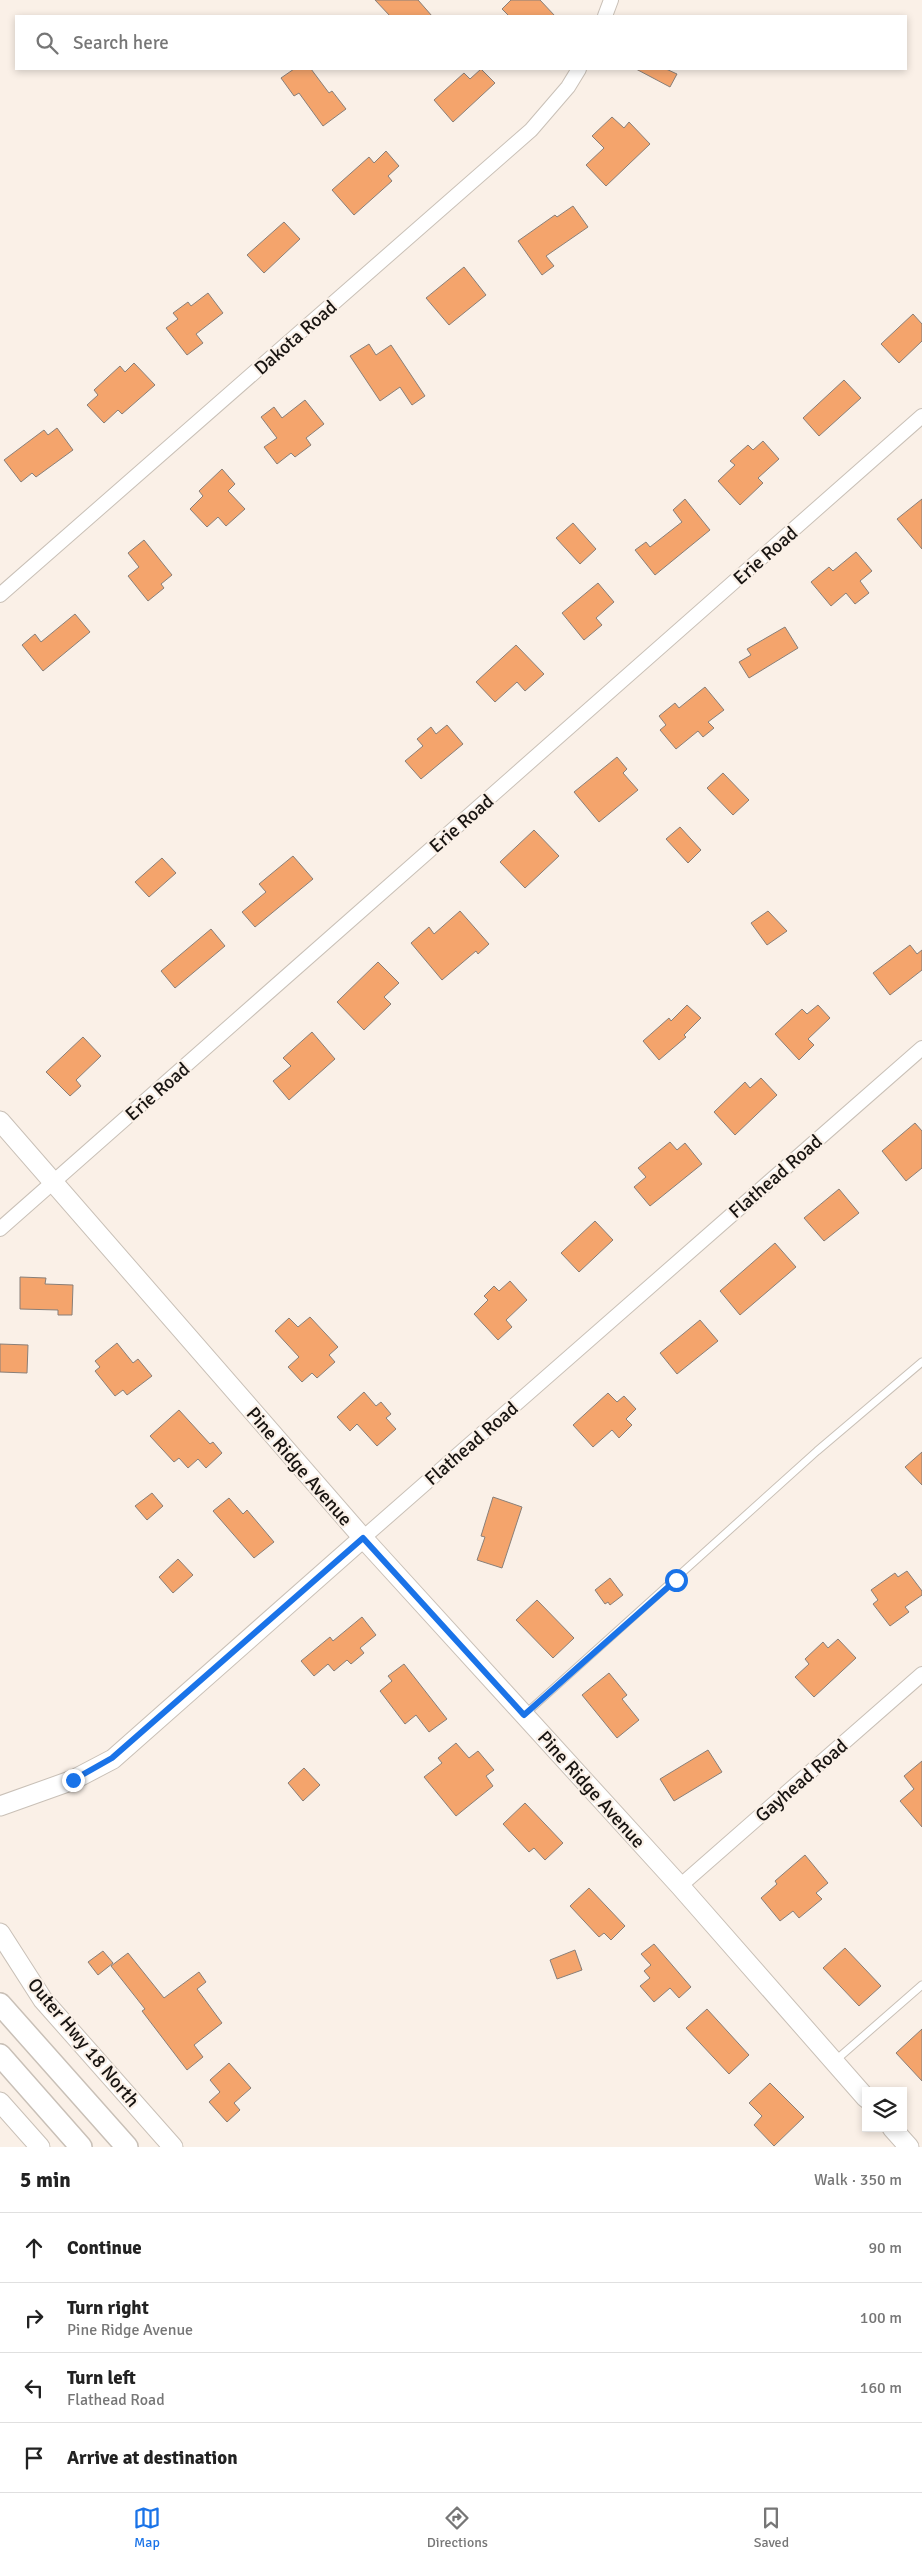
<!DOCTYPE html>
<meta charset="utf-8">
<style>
:root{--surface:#fff;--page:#f2f2f2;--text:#222;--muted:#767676;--line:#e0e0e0;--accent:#1a73e8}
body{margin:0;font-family:Signika,sans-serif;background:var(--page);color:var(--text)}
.controls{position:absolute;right:15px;bottom:15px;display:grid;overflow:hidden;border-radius:0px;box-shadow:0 2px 8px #0003}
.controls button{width:45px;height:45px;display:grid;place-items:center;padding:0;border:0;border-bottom:1px solid var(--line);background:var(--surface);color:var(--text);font:25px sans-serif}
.stop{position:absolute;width:15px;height:15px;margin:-11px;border:4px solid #1a73e8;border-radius:50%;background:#fff}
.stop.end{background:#1a73e8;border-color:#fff;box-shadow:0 1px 5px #0008}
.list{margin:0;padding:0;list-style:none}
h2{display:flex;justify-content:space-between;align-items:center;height:65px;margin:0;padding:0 20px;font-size:21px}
h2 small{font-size:16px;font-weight:400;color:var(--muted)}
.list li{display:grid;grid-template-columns:32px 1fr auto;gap:15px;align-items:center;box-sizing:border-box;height:70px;padding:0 20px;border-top:1px solid var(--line)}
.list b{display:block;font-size:19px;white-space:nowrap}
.list p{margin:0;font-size:16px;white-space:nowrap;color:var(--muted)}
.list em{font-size:16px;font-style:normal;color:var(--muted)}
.icon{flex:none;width:28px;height:28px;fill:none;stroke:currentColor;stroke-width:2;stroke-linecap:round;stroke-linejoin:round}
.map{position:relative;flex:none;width:922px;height:2147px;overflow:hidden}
.search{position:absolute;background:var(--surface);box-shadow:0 2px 8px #0003;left:15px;right:15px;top:15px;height:55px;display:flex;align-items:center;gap:12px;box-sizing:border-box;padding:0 18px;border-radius:0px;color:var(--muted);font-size:19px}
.sheet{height:345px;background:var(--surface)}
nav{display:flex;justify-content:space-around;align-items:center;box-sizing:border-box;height:70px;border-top:1px solid var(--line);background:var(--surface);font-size:14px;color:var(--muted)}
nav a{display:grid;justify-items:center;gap:2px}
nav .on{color:var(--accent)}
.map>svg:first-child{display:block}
.building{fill:#f4a46c;stroke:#897f78}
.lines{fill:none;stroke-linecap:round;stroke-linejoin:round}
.lane-casing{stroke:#c9c0b7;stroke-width:9}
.street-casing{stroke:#c9c0b7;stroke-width:16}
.secondary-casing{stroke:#c9c0b7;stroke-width:21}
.primary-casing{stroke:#c9c0b7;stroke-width:24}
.lane{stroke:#fff;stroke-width:7}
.street{stroke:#fff;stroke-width:14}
.secondary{stroke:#fff;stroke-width:19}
.primary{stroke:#fff;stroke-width:21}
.route{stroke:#1a73e8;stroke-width:6}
.labels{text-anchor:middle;stroke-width:4.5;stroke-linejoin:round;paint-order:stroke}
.street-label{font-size:19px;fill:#181411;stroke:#faf0e7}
</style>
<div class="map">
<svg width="922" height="2147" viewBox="0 0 922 2147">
<rect width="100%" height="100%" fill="#faf0e7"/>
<path class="building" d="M375,0H418L432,16H390Z
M511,0H540L555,16H509L502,9Z
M294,69H311L329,93L332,91L346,109L323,126L299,93L294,96L281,78Z
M481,69L495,83L453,122L434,100L464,73L470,79Z
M636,69H666L677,74L670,87Z
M612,117L624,128L629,122L650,144L606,186L586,165L604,148L592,136Z
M386,151L399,166L388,176L392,181L354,215L332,190L369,157L374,163Z
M573,206L588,227L546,256L554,266L542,275L518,241L555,215L557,217Z
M284,222L300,239L264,273L247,255Z
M464,267L486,295L449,325L426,298Z
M208,293L223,313L196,334L203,343L187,355L166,328L178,319L173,313L188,302L191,306Z
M913,314L922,324V341L899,363L881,344Z
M369,344L376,355L391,345L425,396L412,405L400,387L380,401L350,356Z
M134,363L155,385L122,414L118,410L104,423L87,405L98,395L94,390L120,366L125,372Z
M844,380L861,398L819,436L803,418Z
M305,400L324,424L306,438L311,445L295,457L291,453L277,464L264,447L277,438L261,417L274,407L282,418Z
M57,428L73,450L36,477L32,473L21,482L4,460L44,430L48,435Z
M763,441L779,459L758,478L763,483L740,505L718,481L735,465L730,461L748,445L753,450Z
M222,469L235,484L228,491L245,509L226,526L218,517L207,527L190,509L203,496L199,491Z
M685,499L710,530L655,575L635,550L646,542L650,547L682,522L673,510Z
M922,499V549L897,519Z
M573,523L596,549L580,564L556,538Z
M144,540L172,575L161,584L164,588L148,601L128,576L139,567L128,553Z
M856,552L872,571L860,581L869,593L855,604L846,593L831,606L811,582L829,567L833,571Z
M598,583L614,602L596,618L602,625L584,640L562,613Z
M75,614L90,632L43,671L22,645L35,634L41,642Z
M785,627L798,648L749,678L739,662L751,655L747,649Z
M516,645L544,674L525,691L517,682L495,702L476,682Z
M705,687L724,710L708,722L714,728L703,737L698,731L676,749L660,730L666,725L659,716L675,703L679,708Z
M447,725L463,744L421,779L405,761L423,746L417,739L431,727L436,734Z
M617,757L627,769L623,773L638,790L599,822L574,792Z
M723,773L749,800L733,815L707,788Z
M680,827L701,850L688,863L666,839Z
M534,830L559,856L525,888L500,862Z
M293,856L313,879L255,927L242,912L266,892L259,884Z
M162,858L176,873L149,897L135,882Z
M460,911L489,944L478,954L476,951L442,980L411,943L429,927L434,934Z
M768,911L787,931L767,945L751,923Z
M211,929L225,946L175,988L161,971Z
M910,945L917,954L922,950V970L890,995L873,973Z
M378,962L399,983L384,997L391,1004L364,1030L337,1002Z
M687,1005L701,1018L684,1035L686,1037L659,1060L643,1041L669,1018L671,1021Z
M818,1005L830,1018L808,1039L814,1045L799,1060L775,1034L802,1009L807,1014Z
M312,1032L335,1059L289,1100L273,1081L291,1066L283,1058Z
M83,1037L101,1056L76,1080L81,1086L70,1096L46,1072Z
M761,1078L777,1095L735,1135L714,1112L745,1082L750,1088Z
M915,1123L922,1131V1168L906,1181L882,1151Z
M670,1142L677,1150L685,1143L702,1164L650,1206L634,1187L646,1177L638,1168Z
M839,1189L859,1213L824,1241L804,1218Z
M595,1221L613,1240L579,1272L561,1253Z
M775,1243L796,1267L740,1315L720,1291Z
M20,1277L46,1278L45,1284L73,1285L72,1315H58V1310L20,1309Z
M510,1281L527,1300L506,1320L512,1327L498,1340L474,1314L488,1300L484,1296L494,1286L499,1291Z
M310,1317L338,1347L329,1355L335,1362L317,1378L312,1373L302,1382L288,1367L299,1357L275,1331L289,1318L298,1327Z
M700,1320L718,1341L677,1374L660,1353Z
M117,1343L133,1363L138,1359L152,1376L127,1395L123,1390L115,1396L95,1371L100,1367L95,1361Z
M0,1344L28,1345L27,1373L0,1372Z
M364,1392L376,1406L381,1402L391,1414L386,1418L396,1429L377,1446L357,1424L350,1431L337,1417Z
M608,1393L617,1402L624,1396L636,1409L626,1419L632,1425L619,1438L612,1430L593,1447L573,1425Z
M179,1410L210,1444L213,1442L222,1453L206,1468L198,1459L188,1468L179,1458L174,1462L150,1436Z
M922,1452V1485L905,1467Z
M152,1493L163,1506L147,1520L135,1506Z
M493,1497L522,1507L502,1568L477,1560L485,1537L481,1536Z
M229,1498L243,1514L247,1510L274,1542L254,1558L213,1511Z
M178,1559L193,1575L173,1593L159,1577Z
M907,1571L922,1591V1595L905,1607L909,1612L890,1626L873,1604L878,1600L871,1590L895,1573L898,1577Z
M610,1578L623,1595L610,1605L608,1602L605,1604L595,1590Z
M537,1600L574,1638L553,1658L516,1620Z
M362,1617L376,1635L360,1648L364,1653L351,1664L347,1660L334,1671L328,1664L314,1676L301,1661L330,1637L333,1641Z
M838,1639L856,1658L814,1697L795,1677L809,1664L805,1659L823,1642L828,1648Z
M404,1664L447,1719L429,1732L416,1715L405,1724L380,1691L392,1681L388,1676Z
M609,1673L627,1695L622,1699L639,1720L617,1738L582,1695Z
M456,1743L469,1758L478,1751L494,1770L486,1776L493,1786L456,1816L424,1777L442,1763L438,1758Z
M708,1750L722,1772L674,1801L660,1779Z
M922,1761V1827L900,1801L914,1789L904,1776Z
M304,1768L320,1785L303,1801L288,1783Z
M525,1803L563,1843L545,1860L534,1848L529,1852L503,1824Z
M805,1855L828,1883L816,1893L822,1899L799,1918L793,1911L780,1921L761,1898L777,1884L775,1881Z
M589,1888L625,1926L611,1940L604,1933L599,1937L570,1906Z
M654,1944L691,1987L679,1998L670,1988L654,2002L640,1986L650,1978L644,1971L651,1965L641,1954Z
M845,1948L881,1986L859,2006L823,1968Z
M575,1950L582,1970L557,1979L550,1960Z
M103,1951L113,1963L98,1975L88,1962Z
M128,1953L164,1998L199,1972L206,1982L197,1989L222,2023L194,2045L203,2057L187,2070L142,2011L145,2009L111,1966Z
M707,2009L749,2055L729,2074L686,2028Z
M922,2029V2081L896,2053Z
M229,2063L251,2088L234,2103L240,2110L227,2122L209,2102L220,2092L210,2080Z
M770,2083L804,2117L774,2146L754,2125L762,2116L749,2103Z"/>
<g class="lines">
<g class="lane-casing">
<path id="lane" d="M524,1715L817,1451L922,1362
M836,2060L922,1985"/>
</g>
<g class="street-casing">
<path id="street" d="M605,16L611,0
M0,595L531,130L568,87L579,69
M0,1229L922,416
M363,1538L922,1048
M680,1886L922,1674"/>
</g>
<g class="secondary-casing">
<path id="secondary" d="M0,1121L363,1538L680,1886L866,2098
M0,1806L73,1780L113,1759L363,1538
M0,1933L43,2000L173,2147
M0,2102L40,2147
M892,2128L909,2147"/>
</g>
<g class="primary-casing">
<path id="primary" d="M0,2004L127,2147
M0,2055L81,2147"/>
</g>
<use href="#lane" class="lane"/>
<use href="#street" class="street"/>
<use href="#secondary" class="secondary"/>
<use href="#primary" class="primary"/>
</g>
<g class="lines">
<path class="route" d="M73,1780L112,1758L363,1538L524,1715L676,1580"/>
</g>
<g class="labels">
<g class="street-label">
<text transform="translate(295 337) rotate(-41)" y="7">Dakota Road</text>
<text transform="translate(765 555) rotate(-41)" y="7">Erie Road</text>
<text transform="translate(461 823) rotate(-41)" y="7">Erie Road</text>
<text transform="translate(157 1091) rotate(-41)" y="7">Erie Road</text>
<text transform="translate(775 1176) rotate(-41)" y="7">Flathead Road</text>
<text transform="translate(471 1443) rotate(-41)" y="7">Flathead Road</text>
<text transform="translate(300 1466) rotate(49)" y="7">Pine Ridge Avenue</text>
<text transform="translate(801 1780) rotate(-41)" y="7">Gayhead Road</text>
<text transform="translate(592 1789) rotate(48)" y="7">Pine Ridge Avenue</text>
<text transform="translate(84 2042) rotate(50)" y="7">Outer Hwy 18 North</text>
</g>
</g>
</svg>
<div class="controls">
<button><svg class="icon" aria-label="layers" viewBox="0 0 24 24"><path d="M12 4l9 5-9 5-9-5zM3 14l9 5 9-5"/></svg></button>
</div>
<div class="stop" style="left:676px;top:1580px"></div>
<div class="stop end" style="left:73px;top:1780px"></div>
<div class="search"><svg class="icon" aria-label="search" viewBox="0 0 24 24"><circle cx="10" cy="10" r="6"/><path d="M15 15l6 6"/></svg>Search here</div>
</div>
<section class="sheet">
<h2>5 min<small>Walk · 350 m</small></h2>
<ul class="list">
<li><svg class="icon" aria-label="ahead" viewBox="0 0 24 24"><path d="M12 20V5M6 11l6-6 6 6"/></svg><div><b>Continue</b></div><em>90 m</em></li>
<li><svg class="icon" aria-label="right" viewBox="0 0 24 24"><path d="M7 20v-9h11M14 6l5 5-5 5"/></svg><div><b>Turn right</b><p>Pine Ridge Avenue</p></div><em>100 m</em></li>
<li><svg class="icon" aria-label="left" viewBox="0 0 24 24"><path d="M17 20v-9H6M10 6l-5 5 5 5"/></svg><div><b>Turn left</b><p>Flathead Road</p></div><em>160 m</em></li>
<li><svg class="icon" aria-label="arrive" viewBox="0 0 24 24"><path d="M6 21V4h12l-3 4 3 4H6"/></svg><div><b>Arrive at destination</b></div></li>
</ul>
</section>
<nav>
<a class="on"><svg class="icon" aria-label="map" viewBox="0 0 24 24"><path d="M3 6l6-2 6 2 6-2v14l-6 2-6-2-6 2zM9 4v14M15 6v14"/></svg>Map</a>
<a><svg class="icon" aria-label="directions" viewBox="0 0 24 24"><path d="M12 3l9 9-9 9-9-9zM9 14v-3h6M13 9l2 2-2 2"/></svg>Directions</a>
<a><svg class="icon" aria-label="saved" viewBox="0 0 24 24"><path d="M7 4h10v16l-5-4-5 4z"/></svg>Saved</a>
</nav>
